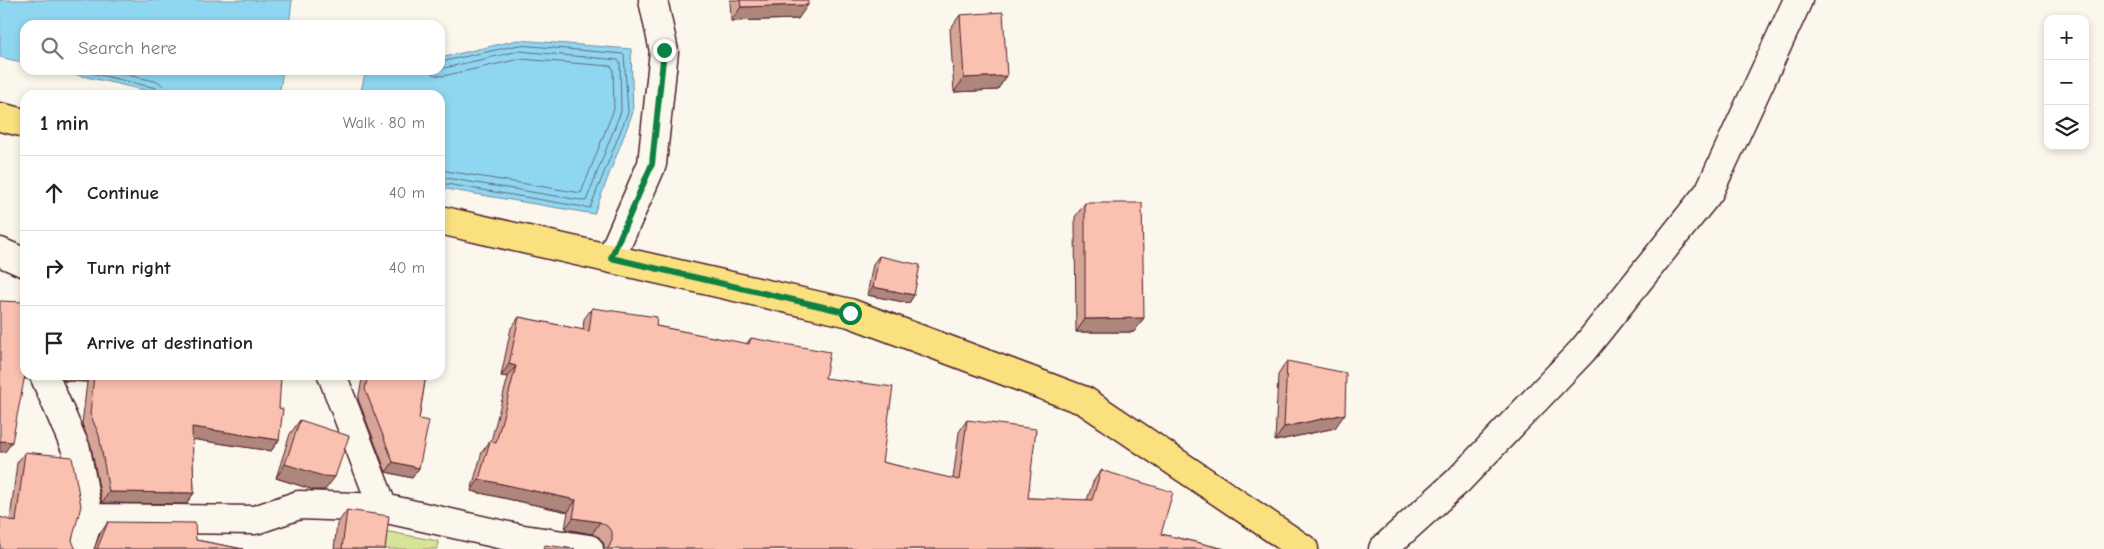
<!DOCTYPE html>
<meta charset="utf-8">
<style>
:root{--surface:#fff;--page:#f6f6f6;--text:#222;--muted:#767676;--line:#e0e0e0}
body{margin:0;font-family:"Comic Neue",sans-serif;background:var(--page);color:var(--text)}
.controls{position:absolute;right:15px;top:15px;display:grid;overflow:hidden;border-radius:10px;box-shadow:0 2px 8px #0003}
.controls button{width:45px;height:45px;display:grid;place-items:center;padding:0;border:0;border-bottom:1px solid var(--line);background:var(--surface);color:var(--text);font:25px sans-serif}
.stop{position:absolute;width:15px;height:15px;margin:-11px;border:4px solid #0b8043;border-radius:50%;background:#fff}
.stop.end{background:#0b8043;border-color:#fff;box-shadow:0 1px 5px #0008}
.list{margin:0;padding:0;list-style:none}
h2{display:flex;justify-content:space-between;align-items:center;height:65px;margin:0;padding:0 20px;font-size:21px}
h2 small{font-size:16px;font-weight:400;color:var(--muted)}
.list li{display:grid;grid-template-columns:32px 1fr auto;gap:15px;align-items:center;box-sizing:border-box;height:75px;padding:0 20px;border-top:1px solid var(--line)}
.list b{display:block;font-size:19px;white-space:nowrap}
.list em{font-size:16px;font-style:normal;color:var(--muted)}
.icon{flex:none;width:28px;height:28px;fill:none;stroke:currentColor;stroke-width:2;stroke-linecap:round;stroke-linejoin:round}
.map{position:relative;flex:none;width:2104px;height:549px;overflow:hidden}
.search{position:absolute;background:var(--surface);box-shadow:0 2px 8px #0003;left:20px;top:20px;width:425px;height:55px;display:flex;align-items:center;gap:12px;box-sizing:border-box;padding:0 18px;border-radius:15px;color:var(--muted);font-size:19px}
.panel{position:absolute;background:var(--surface);box-shadow:0 2px 8px #0003;left:20px;top:90px;width:425px;height:290px;border-radius:15px}
.map>svg:first-child{display:block}
.green{fill:#d6e497;stroke:#908261}
.water{fill:#8fd7f1;stroke:#738da2}
.lines{fill:none;stroke-linecap:round;stroke-linejoin:round}
.shore{stroke:#66697a;stroke-width:1}
.minor-casing{stroke:#4a1f2b;stroke-width:31}
.major-casing{stroke:#4a1f2b;stroke-width:31}
.minor{stroke:#fbf7ec;stroke-width:28}
.major{stroke:#fbe080;stroke-width:28}
.wall{fill:#d7a597;stroke:#4a1f2b}
.shaded-wall{fill:#af867b;stroke:#4a1f2b}
.building{fill:#fac0b0;stroke:#4a1f2b}
.route{stroke:#0b8043;stroke-width:6}
</style>
<div class="map">
<svg width="2104" height="549" viewBox="0 0 2104 549">
<rect width="100%" height="100%" fill="#fbf7ec"/>
<filter id="ink" filterUnits="userSpaceOnUse"><feTurbulence type="fractalNoise" baseFrequency=".02" numOctaves="2"/><feDisplacementMap in="SourceGraphic" scale="10" xChannelSelector="R" yChannelSelector="G"/><feConvolveMatrix kernelMatrix="1 2 1 2 8 2 1 2 1" color-interpolation-filters="sRGB"/></filter>
<g filter="url(#ink)">
<path class="green" d="M384,531L438,541L437,549H382Z"/>
<path class="water" d="M0,0H292L289,25H25V63L0,57Z
M518,40L631,49L633,112L594,214L440,188V95H360L366,70H440V58Z
M56,70H283L279,95H166Z"/>
<g class="lines">
<path class="shore" d="M440,62L519,45L624,54L628,112L590,208L440,183
M440,69L519,51L618,60L620,62L621,111L586,201L440,177
M78,70L156,88L161,95
M106,70L159,82L165,88L167,95
M427,70L435,75L443,76L520,59L611,66L613,69L614,109L581,193L440,170"/>
<g class="minor-casing">
<path id="minor" d="M0,252L25,263
M611,258L652,164L664,51L653,0
M44,375L76,449L89,518L79,549
M332,375L383,508L517,538L589,549
M89,518L255,520L299,505L383,508
M1383,549L1458,481L1583,350L1709,192L1798,0"/>
</g>
<g class="major-casing">
<path id="major" d="M0,117L25,123
M440,220L850,313L1085,401L1304,549"/>
</g>
<use href="#minor" class="minor"/>
<use href="#major" class="major"/>
</g>
<path class="wall" d="M730,0H808L798,19L731,21Z
M960,15L1007,76L997,90L954,92L950,29Z
M1085,203L1134,332H1076L1075,217Z
M879,256L914,295L909,303L867,295L873,264Z
M592,308L656,326L746,344L751,338L825,378L882,462L953,479L959,432L967,420L1028,498L1087,500L1093,482L1101,470L1161,534L1225,549H604V544L599,537L592,534L565,529L568,512L471,491L482,452L490,441H491L508,377L501,376L511,328L519,317L583,330L584,319Z
M1287,361L1335,428L1275,441L1278,375Z
M60,375H269L279,408V440L271,451L192,439L194,493L186,504L102,503L91,446L82,424L87,382L64,381Z
M363,375H426L419,419V468L412,478L386,472L358,399Z
M300,420L325,490H314L276,478L290,434Z
M25,452L72,540L10,520L17,463Z
M347,510L385,549H334L337,524Z
M108,522L196,540L243,549H94L100,534Z"/>
<path class="shaded-wall" d="M808,5L798,19L731,21L741,7Z
M1007,76L997,90L954,92L964,78Z
M873,287L914,295L909,303L867,295Z
M1144,318L1134,332H1076L1085,319Z
M509,364L516,366L508,377L501,376Z
M25,375H32L29,379H19Z
M68,375H92L87,382L64,381Z
M1345,414L1335,428L1275,441L1284,427Z
M192,427L279,440L271,451L184,438Z
M0,441L12,442L5,452H0Z
M393,462L419,468L412,478L386,472Z
M285,464L335,477L325,490H314L276,478Z
M479,479L576,500L568,512L471,491Z
M109,492L194,493L186,504L102,503Z
M573,518L600,522L592,534L565,529Z"/>
<path class="building" d="M740,0H808V5L741,7Z
M1003,12L1007,76L964,78L960,15Z
M1085,203H1142L1144,318L1085,319Z
M879,256L920,265L914,295L873,287Z
M0,301L25,302V375L12,442L0,441Z
M592,308L657,317L656,326L749,344L751,338L830,352L825,378L893,387L882,462L959,480L967,420L1036,429L1028,498L1092,500L1101,470L1173,492L1161,534L1225,549H607L609,547L612,540V532L607,526L600,522L573,518L576,500L479,479L490,441L496,443L516,366L509,364L519,317L589,331Z
M1287,361L1346,373L1345,414L1284,427Z
M94,375H269L281,376L279,408L283,409L279,440L192,427L194,493L109,492L99,435L90,414Z
M368,375H426L419,419L429,421L419,468L393,462L365,389Z
M300,420L349,436L335,477L323,476L285,464Z
M25,452L72,457L81,506L72,540L75,548L77,549H0V517L16,522Z
M347,510L389,516L385,549H342Z
M108,522L195,523L196,540L243,549H97Z
M545,545L575,549H544Z"/>
</g>
<g class="lines" filter="url(#ink)">
<path class="route" d="M664,50L652,164L611,258L850,313"/>
</g>
</svg>
<div class="controls">
<button>+</button>
<button>−</button>
<button><svg class="icon" aria-label="layers" viewBox="0 0 24 24"><path d="M12 4l9 5-9 5-9-5zM3 14l9 5 9-5"/></svg></button>
</div>
<div class="stop" style="left:850px;top:313px"></div>
<div class="stop end" style="left:664px;top:50px"></div>
<div class="search"><svg class="icon" aria-label="search" viewBox="0 0 24 24"><circle cx="10" cy="10" r="6"/><path d="M15 15l6 6"/></svg>Search here</div>
<section class="panel">
<h2>1 min<small>Walk · 80 m</small></h2>
<ul class="list">
<li><svg class="icon" aria-label="ahead" viewBox="0 0 24 24"><path d="M12 20V5M6 11l6-6 6 6"/></svg><div><b>Continue</b></div><em>40 m</em></li>
<li><svg class="icon" aria-label="right" viewBox="0 0 24 24"><path d="M7 20v-9h11M14 6l5 5-5 5"/></svg><div><b>Turn right</b></div><em>40 m</em></li>
<li><svg class="icon" aria-label="arrive" viewBox="0 0 24 24"><path d="M6 21V4h12l-3 4 3 4H6"/></svg><div><b>Arrive at destination</b></div></li>
</ul>
</section>
</div>
